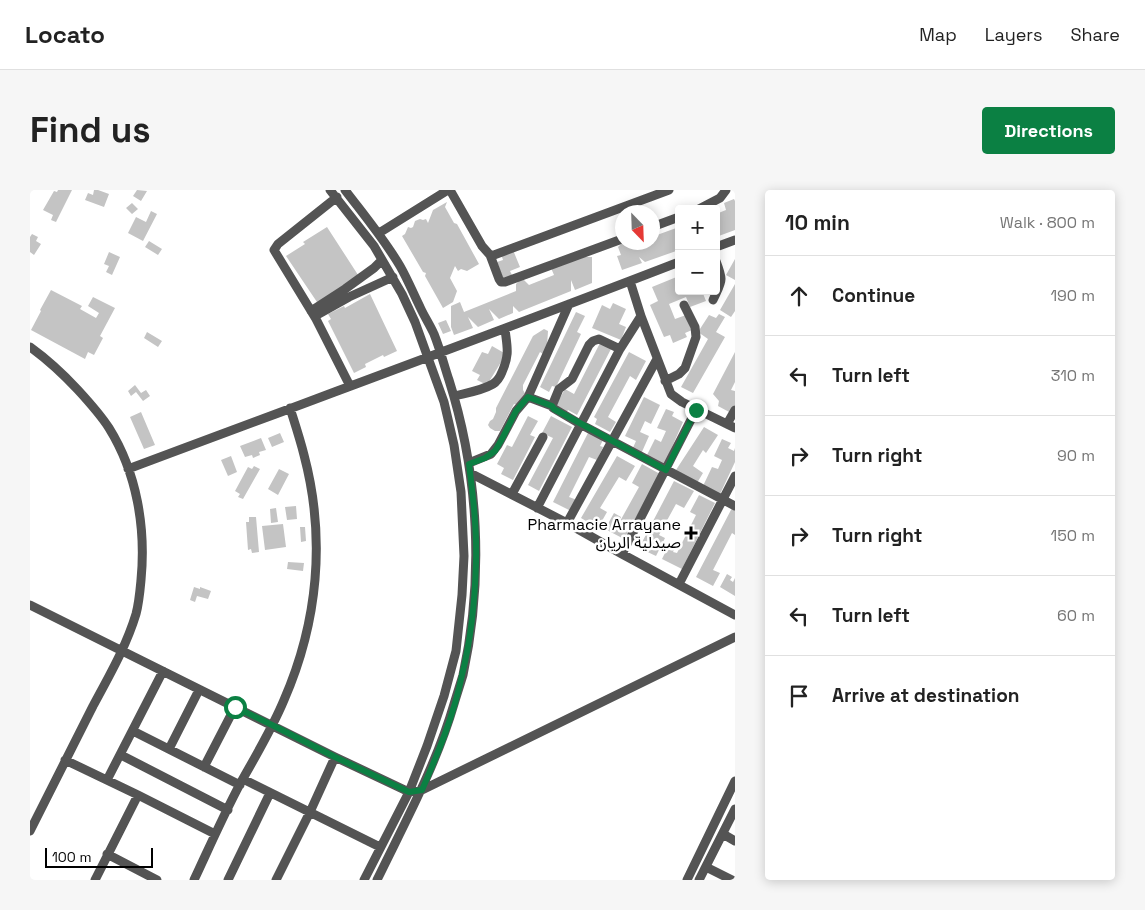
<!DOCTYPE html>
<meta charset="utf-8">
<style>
:root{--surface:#fff;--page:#f6f6f6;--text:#222;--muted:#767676;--line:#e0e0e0;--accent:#0b8043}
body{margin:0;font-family:"Space Grotesk","Noto Sans Arabic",sans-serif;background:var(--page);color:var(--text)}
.controls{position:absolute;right:15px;top:15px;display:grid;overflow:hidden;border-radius:5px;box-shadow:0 2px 12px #0003}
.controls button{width:45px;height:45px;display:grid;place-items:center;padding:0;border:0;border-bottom:1px solid var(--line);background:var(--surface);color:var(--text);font:25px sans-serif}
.compass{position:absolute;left:585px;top:15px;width:45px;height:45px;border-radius:50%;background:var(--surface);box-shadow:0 2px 12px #0003;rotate:157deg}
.scale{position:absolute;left:15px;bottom:12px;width:108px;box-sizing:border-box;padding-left:5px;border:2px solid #000;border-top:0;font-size:14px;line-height:18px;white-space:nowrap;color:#000;-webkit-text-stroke:4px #fff;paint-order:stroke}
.stop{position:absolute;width:15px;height:15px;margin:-11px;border:4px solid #0b8043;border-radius:50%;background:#fff}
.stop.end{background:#0b8043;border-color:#fff;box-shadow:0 1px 5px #0008}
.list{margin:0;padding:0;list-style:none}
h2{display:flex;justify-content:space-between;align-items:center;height:65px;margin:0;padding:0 20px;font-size:21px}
h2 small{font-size:16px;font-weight:400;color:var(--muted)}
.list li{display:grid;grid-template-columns:32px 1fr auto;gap:15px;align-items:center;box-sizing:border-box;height:80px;padding:0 20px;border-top:1px solid var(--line)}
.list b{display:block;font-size:19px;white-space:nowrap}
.list em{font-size:16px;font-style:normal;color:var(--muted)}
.icon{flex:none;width:28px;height:28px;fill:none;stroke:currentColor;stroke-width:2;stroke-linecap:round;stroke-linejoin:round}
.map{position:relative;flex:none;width:705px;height:690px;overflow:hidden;border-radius:5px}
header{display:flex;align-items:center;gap:30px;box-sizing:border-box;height:70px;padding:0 25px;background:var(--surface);border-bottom:1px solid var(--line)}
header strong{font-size:24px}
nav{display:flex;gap:28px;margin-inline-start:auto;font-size:18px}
.intro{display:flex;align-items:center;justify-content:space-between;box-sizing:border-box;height:120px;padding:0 30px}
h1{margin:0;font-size:35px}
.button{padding:12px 22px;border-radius:5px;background:var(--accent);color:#fff;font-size:18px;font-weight:700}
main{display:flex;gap:30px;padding:0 30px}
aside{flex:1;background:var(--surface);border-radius:5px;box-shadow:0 2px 12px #0003}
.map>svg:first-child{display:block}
.building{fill:#c4c4c4}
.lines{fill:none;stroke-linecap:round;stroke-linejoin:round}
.minor{stroke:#545454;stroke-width:9}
.route{stroke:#0b8043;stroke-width:6}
.poi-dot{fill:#000;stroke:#fff;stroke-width:2}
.labels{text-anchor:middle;stroke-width:5;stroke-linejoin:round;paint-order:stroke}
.poi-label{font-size:16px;fill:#000;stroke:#fff;text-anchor:end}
</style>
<header>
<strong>Locato</strong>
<nav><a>Map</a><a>Layers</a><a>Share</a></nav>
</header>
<div class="intro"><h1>Find us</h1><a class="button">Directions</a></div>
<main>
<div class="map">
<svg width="705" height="690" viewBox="0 0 705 690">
<rect width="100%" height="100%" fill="#fff"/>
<path class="building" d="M28,0H42L26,32L21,30L23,25L13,20L24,1L27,2Z
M64,0H68L79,4L74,17L55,10L58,3L63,5Z
M107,0L117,1L111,11L103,6Z
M704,9L705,11V40L686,47V24L696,20L694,13Z
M417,12L415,17L424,33L427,34L449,74L437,81L431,79L428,81L425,76L420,88L427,101L423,112L413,118L395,86L396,83L393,82L372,46L375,44L378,37L381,38L383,37L385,31L390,29L393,30L396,29L398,33L403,20Z
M102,13L108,19L102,24L96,18Z
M121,21L127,24L113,51L98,43L106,27L116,32Z
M297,37L330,88L289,115L256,66L275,54L273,52Z
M649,37V60L615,72L609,67L612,73L592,80L587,66L591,65L588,57L593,52H601L603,54L607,52H622V41L627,45Z
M2,44L8,47L6,51L11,54L4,65L0,62V47Z
M119,51L132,59L128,65L115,57Z
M483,60L490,77L480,81L483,87L474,91L467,72L473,70L471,64Z
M79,62L90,67L82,85L76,82L79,76L74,74Z
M550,67H562V93L545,100L541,90V101L489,122L483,116V123L469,129L459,119L464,130L448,137L438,127L443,138L424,145L421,137V116L430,112L434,122L486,101V94L492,88L499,95L524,85L521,78Z
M705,69V90L696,85Z
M649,86V101H672L676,111L660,117L656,107L639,114L645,129L656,125L662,140L655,143L657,147L643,153L640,145L634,147L620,115L628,111L622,97Z
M705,94V121L701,127L690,120Z
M21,100L52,116L50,119L66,128L69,123L58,116L63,107L85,118L70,146L73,148L64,165L58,162L55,169L1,140L11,121L10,120Z
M340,104L367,161L354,167L353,165L335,174L336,177L324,183L298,131L301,129L298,124L314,116L315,118Z
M583,113L596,119L589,134L596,137L591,150L562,138L572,115L580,119Z
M546,122L555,126L547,142L551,144L526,197L522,196L519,202L510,197Z
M689,124L695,127L686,142L695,147L663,203L651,197L678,149L668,142L679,125L686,128Z
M416,130L421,141L413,144L408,133Z
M514,139L518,141L517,156L513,164L510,162L493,195V200L496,205L488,215L484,214L470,241H465L460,238L458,235L460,231L463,229L466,222V218L503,146Z
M117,142L132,151L128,157L114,148Z
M570,153L581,159L547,225L538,220L536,223L525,217L535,199L544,204Z
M462,156L476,164L457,195L447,190L450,185L442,181L452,162L458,164Z
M599,162L616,171L606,190L600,186L578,227L586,232L580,242L565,234L567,229L564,227Z
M705,162V192L701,200L705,201V215L701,223L688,216L689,211L683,204Z
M105,195L111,203L116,200L120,206L113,211L106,202L101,206L98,201Z
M614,207L630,215L621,234L615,231L610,242L619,246L611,264L602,260L606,251L595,246Z
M636,219L644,222L642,226L653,232L634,275L616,267L625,249L631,252L636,241L627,238Z
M111,222L125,255L114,259L100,227Z
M498,226L508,231L500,245L505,247L483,290L471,284L474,278L467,274L477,255L482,257Z
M521,226L542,237L509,301L498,295L523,248L512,243Z
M674,237L688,245L676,263L673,260L663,276L673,283L667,293L646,280Z
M559,241L574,248L570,256L573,257L567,270L559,267L539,307L547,310L541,321L523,312Z
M250,243L254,252L242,257L238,248Z
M231,248L236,260L229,262L230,265L223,268L222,265L215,267L210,256Z
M692,249L701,253L698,258L704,261L705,258V272L690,304L673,296L682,277L688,279L692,270L684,266Z
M201,266L207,282L198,286L191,270Z
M587,266L605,276L596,291L589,287L570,318L577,322L568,338L551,328Z
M612,274L630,284L594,349L575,339L584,323L591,327L588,333H589L609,297L602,293Z
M224,276L230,279L213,309L208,307L210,304L205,301L218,277L222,279Z
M249,279L259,284L248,305L238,299Z
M644,291L664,301L654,318L646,314L629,345L635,348L626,366L609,358Z
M669,305L685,313L652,379L632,369L640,353L646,356L643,362L647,363L666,325L660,322Z
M266,316L267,329L257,330L255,317Z
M246,318L248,332L241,333L240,319Z
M702,318L705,320V345L702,343L683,380L690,383L683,396L666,387Z
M219,327H226L229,362L222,363L221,359L218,360L216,332H219Z
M253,334L256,357L235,360L232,336Z
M270,337H275L276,351L271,352Z
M258,372L274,373L273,381L257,379Z
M697,384L702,387L700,390L703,392L705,388V406L690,397Z
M164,397L170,399V397L181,401L178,409L167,406L165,412L160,410Z"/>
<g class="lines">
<path class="minor" d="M300,0L344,56L372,104L385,132L414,212L418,229L424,255L431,302L433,345L434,366L432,405L426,461L414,506L397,556L379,602L334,690
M315,0C334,25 354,49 370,76C378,90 383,103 390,117C394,126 400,135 404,144C410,159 414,175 419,190C449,285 454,388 433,485C430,495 427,504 424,514C406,576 375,632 347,690
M420,0L452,56L460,65H464L639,0
M307,7L248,54L244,60L286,129L320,196
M669,19L690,8L696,0
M622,37L649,27
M349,43L418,0
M686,57L705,50
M460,65L469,89L471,92H475L592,49
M600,91L611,126L641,204L652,212L705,238
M683,110C692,90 694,92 686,71
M281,121L315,99L344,78L352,70
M285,126L319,107L363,87
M0,157C18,170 33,184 48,200C59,212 70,224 79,238C107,283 116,338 111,390C110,401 109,413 106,424C96,457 79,486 63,516C42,558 21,600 0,641
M590,159L569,149L563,151L559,155L542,189L529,199L522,216L523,218L550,234L705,316
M635,191L649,184L655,178L666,147L665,137L654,115
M424,206C436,203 451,201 463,194C468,191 470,187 472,182C480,164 477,157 475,139
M498,207L522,216
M697,234L705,220
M439,273L461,264L468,255L486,221L498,207L539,114
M98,279C282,210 466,143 649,72
M440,283L537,333L592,364L705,425
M482,304L513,247
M507,318L590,159L611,126
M537,333L627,169
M592,364L666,220
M649,394L705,286
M0,415L305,567L379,602L392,600L705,447
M103,541L210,595
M139,559L169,500
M91,565L198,620
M35,570L108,605L185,644
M174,577L205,517
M213,589L350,657
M77,590L133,481
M693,644L705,651
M77,664L127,690
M676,677L702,690
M65,690L108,605
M164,690C179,658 193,626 210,594C225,567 242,539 254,510C288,432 296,348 274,265C270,249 265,234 260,218
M198,690L240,603
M246,690L280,622L305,567
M657,690L705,591
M669,690L705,619"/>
</g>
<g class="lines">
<path class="route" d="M205,517L242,535L305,567L379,602L392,600C408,563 424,525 432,485C441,449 445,410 446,372C447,339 443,306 439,274L455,268L465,261L472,249L486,221L498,207L522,216L524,219L636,280L666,220"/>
</g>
<path class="poi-dot" d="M658.5 335.5h5v5h5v5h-5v5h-5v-5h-5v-5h5z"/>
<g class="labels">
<g class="poi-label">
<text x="651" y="340">Pharmacie Arrayane<tspan x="651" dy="18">صيدلية الريان</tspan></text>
</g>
</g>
</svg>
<div class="controls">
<button>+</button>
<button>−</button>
</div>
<svg class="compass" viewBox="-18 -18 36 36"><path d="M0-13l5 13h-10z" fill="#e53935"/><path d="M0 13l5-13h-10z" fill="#767676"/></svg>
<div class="scale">100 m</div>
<div class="stop" style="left:205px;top:517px"></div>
<div class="stop end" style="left:666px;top:220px"></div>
</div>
<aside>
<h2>10 min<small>Walk · 800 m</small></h2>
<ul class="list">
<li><svg class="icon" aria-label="ahead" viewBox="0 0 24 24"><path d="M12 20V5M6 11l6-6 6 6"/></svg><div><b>Continue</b></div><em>190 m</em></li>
<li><svg class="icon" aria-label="left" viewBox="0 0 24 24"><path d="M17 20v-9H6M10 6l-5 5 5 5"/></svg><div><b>Turn left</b></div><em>310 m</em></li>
<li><svg class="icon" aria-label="right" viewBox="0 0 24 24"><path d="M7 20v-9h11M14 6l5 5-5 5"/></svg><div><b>Turn right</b></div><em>90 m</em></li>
<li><svg class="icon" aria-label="right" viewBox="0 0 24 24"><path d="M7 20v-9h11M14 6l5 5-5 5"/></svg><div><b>Turn right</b></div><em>150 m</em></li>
<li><svg class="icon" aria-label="left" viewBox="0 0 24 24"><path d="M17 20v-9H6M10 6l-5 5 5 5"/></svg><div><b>Turn left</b></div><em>60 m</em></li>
<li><svg class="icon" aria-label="arrive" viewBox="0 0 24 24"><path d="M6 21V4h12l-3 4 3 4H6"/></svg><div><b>Arrive at destination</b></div></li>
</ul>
</aside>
</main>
